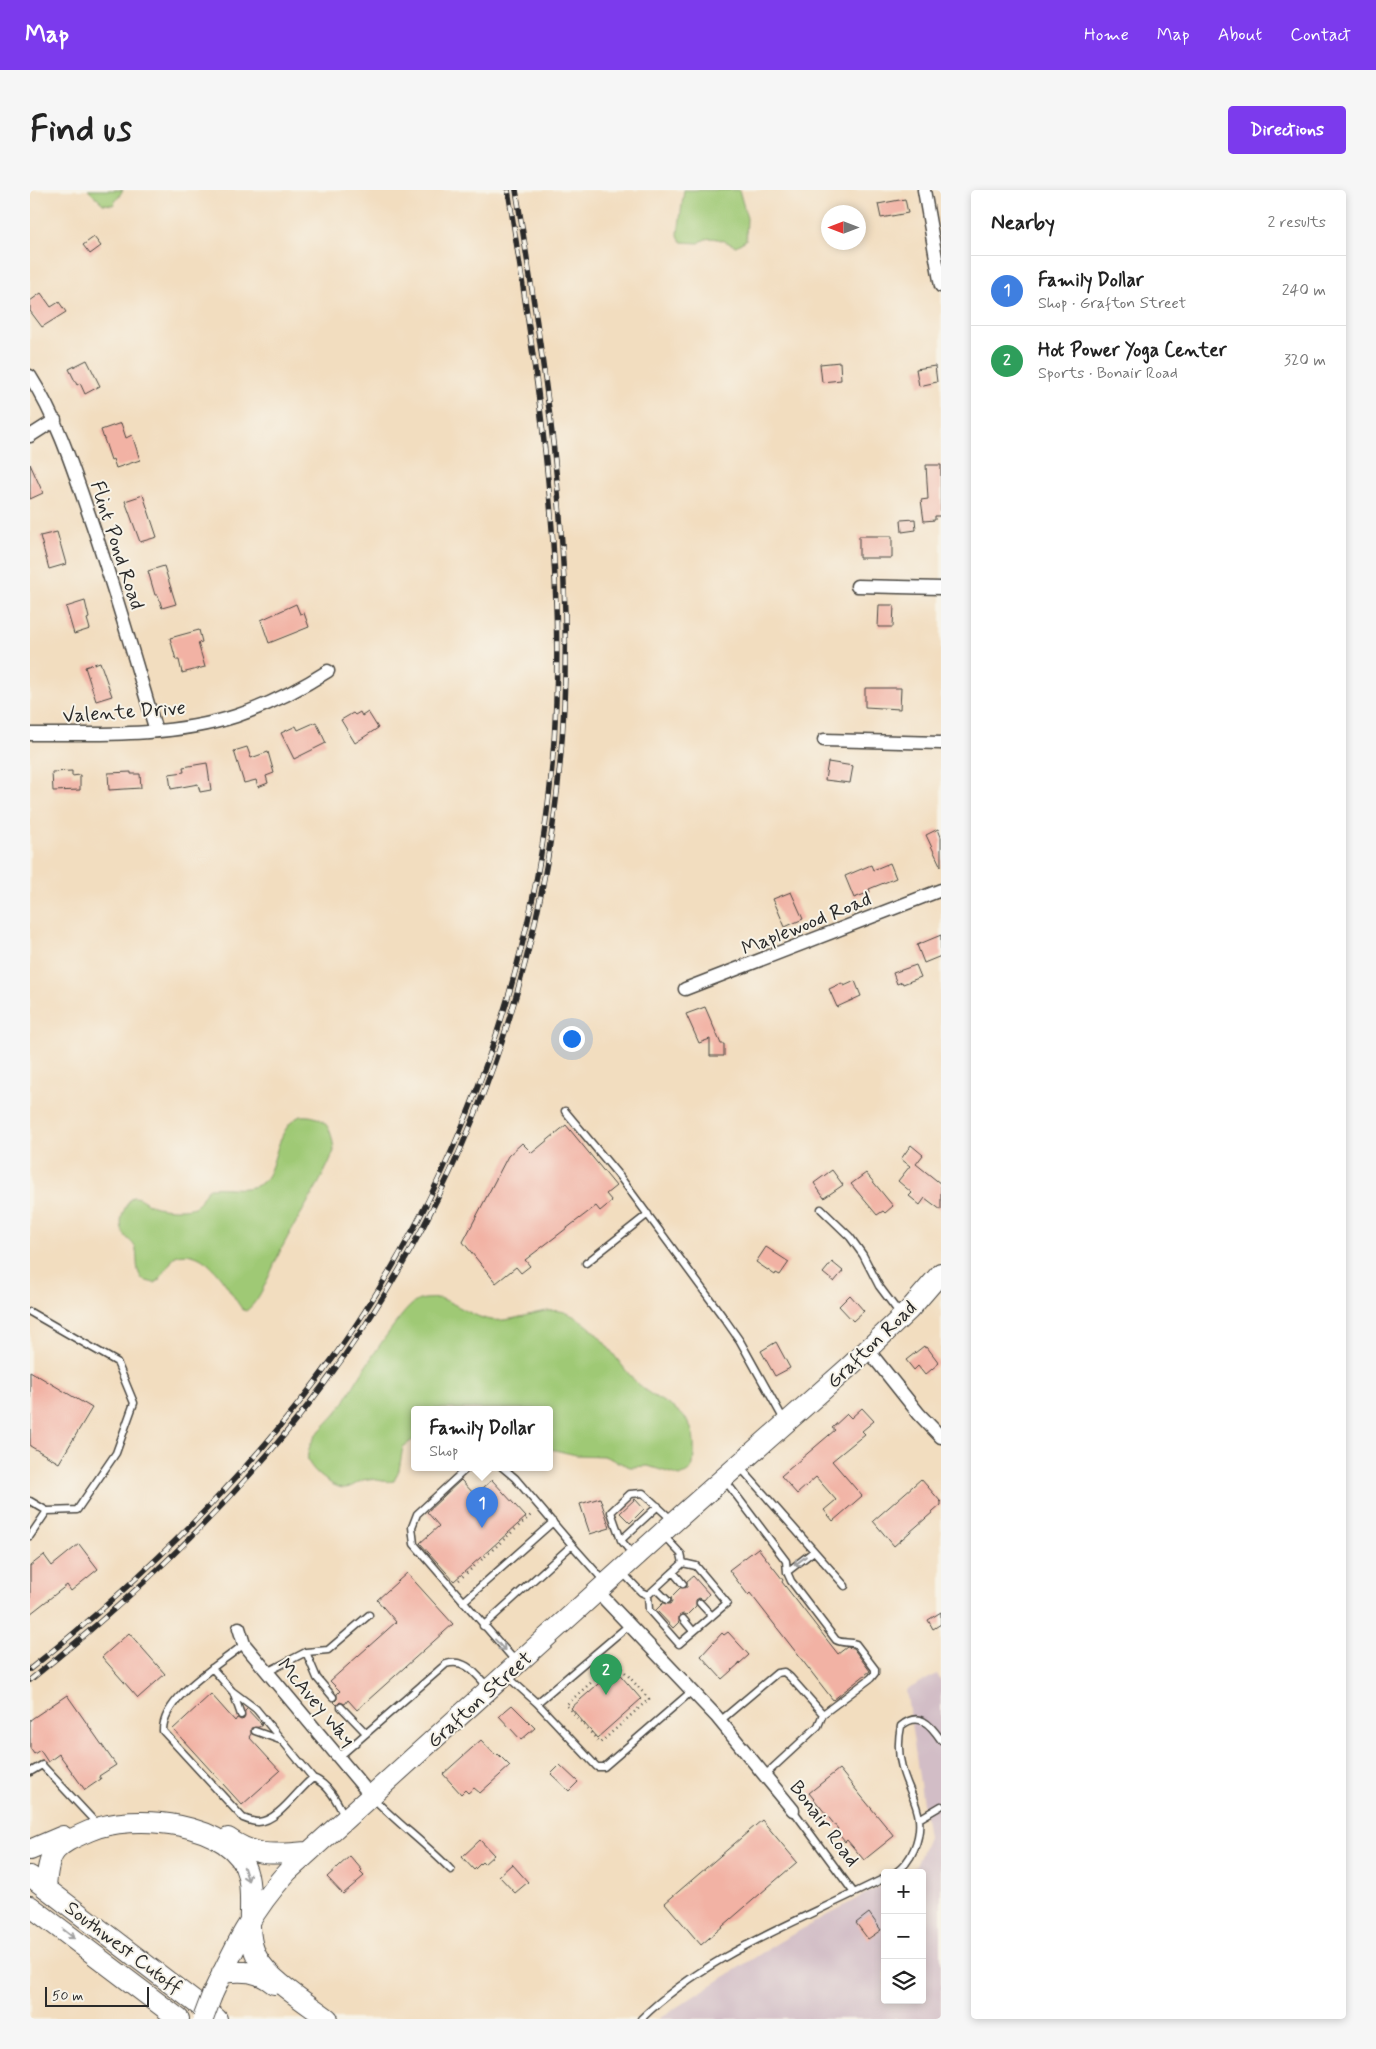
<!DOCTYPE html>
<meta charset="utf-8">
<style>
:root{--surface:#fff;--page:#f6f6f6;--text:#222;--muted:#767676;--line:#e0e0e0;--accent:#7c3aed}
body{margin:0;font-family:Mynerve,sans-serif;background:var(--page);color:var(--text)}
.controls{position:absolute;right:15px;bottom:15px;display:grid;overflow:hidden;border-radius:5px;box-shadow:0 2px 8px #0003}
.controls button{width:45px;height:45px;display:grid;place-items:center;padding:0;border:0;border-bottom:1px solid var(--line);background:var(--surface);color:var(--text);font:25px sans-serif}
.compass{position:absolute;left:791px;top:15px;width:45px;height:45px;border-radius:50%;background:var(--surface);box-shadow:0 2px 8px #0003;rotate:270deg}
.scale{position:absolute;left:15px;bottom:12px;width:104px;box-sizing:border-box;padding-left:5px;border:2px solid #2b2b2b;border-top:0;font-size:14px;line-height:18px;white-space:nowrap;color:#2b2b2b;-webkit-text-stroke:4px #f7f3e8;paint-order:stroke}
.you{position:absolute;left:541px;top:848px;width:18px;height:18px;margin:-12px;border:4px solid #fff;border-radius:50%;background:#1a73e8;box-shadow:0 0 0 8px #1a73e833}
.badge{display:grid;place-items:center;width:32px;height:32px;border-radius:50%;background:var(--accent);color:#fff;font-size:16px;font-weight:700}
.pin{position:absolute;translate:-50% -41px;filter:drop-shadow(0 1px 2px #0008)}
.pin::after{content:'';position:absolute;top:26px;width:18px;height:15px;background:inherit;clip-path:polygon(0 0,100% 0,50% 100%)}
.popup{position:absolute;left:381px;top:1216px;width:142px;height:65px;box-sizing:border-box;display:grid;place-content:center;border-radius:5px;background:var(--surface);filter:drop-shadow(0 1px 4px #0005);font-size:16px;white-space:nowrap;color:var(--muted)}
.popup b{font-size:19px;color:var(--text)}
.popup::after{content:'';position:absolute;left:50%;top:100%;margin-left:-10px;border:10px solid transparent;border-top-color:var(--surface)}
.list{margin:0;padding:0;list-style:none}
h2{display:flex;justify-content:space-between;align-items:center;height:65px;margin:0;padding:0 20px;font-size:21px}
h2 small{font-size:16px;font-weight:400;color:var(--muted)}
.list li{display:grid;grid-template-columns:32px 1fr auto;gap:15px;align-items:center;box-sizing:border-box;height:70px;padding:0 20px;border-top:1px solid var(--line)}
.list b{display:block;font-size:19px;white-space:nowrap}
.list p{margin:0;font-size:16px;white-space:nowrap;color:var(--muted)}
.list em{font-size:16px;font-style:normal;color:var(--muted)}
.icon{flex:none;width:28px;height:28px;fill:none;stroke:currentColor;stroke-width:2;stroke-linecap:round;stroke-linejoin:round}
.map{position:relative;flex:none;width:911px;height:1829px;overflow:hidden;border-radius:5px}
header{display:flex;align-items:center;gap:30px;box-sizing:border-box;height:70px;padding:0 25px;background:var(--accent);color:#fff}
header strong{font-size:24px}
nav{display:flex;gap:28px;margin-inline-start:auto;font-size:18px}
.intro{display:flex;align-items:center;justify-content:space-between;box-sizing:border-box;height:120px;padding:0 30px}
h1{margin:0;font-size:35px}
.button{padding:12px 22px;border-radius:5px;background:var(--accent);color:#fff;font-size:18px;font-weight:700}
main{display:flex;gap:30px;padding:0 30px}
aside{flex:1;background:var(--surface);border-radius:5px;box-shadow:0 2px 8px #0003}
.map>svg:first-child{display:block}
.industrial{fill:#d2bdc6}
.green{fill:#9fc975;stroke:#657a50}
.building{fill:#f2b2a4}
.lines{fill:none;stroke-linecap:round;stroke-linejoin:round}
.service-casing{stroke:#494641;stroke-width:9}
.minor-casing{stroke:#494641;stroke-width:15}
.primary-casing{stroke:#494641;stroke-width:22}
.trunk-casing{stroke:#494641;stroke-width:22}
.path{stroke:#494641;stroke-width:2.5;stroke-dasharray:1 4;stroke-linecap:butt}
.service{stroke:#fff;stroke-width:6}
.minor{stroke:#fff;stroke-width:12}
.primary{stroke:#fff;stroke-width:20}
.trunk{stroke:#fff;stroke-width:20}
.rail-casing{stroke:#2b2b2b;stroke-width:5.5}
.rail{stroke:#f7f3e8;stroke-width:4;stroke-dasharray:11;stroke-linecap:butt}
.trunk-bridge-casing{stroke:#494641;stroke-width:22;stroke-linecap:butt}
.trunk-bridge{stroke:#fff;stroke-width:20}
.oneway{stroke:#a0a0a0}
.labels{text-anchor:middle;stroke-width:4;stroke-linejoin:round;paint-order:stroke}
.street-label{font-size:20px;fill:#2b2b2b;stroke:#f7f3e8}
</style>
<header>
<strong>Map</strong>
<nav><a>Home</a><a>Map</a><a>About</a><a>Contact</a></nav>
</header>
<div class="intro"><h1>Find us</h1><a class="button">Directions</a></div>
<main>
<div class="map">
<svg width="911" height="1829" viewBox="0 0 911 1829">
<rect width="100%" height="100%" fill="#f7f3e8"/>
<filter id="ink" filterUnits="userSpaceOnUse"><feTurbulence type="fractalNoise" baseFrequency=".02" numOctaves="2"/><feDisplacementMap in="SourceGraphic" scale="10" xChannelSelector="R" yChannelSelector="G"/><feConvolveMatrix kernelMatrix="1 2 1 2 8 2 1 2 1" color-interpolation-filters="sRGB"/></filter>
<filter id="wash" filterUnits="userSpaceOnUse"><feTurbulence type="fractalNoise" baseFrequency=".0096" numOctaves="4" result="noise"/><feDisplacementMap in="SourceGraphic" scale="20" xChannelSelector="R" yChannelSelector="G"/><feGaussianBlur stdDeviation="1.12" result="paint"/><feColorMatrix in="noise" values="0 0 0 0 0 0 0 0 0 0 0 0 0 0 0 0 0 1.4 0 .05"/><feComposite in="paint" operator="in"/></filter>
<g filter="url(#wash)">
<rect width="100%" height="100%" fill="#f2ddbf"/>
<path class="industrial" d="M907,1484L911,1491V1829H628L749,1752L855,1693V1810H892V1683H874L886,1676L898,1647L876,1500Z"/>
<path class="green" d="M58,0H93L83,15L73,14Z
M654,0H709L717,28L716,50L706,56C693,51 681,43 669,53L652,52L649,49L648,44Z
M270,926C296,924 302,939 304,961C291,994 270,1023 254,1054C243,1073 233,1109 216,1121L212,1119C197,1098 177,1055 145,1066L129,1090L124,1093L113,1090C105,1081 108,1071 106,1060C105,1053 97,1050 94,1044C87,1032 94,1017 102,1007C110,1006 115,1013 123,1016C131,1019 158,1021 166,1016C172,1011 173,1002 180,998C195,996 217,1002 230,994C248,983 243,939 270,926Z
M410,1108C427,1114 444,1128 462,1130C486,1133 517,1114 537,1123C569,1136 584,1169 606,1192C632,1219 667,1215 664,1263C663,1278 664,1280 650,1286L618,1276L600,1277L574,1266L546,1265L520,1259V1219H384V1249L373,1257L369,1280L364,1291C355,1293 347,1289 338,1289C330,1289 322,1299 313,1298C302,1297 283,1282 278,1271C277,1267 278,1261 280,1256C287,1238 305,1229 314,1212C325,1193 370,1119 387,1111C393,1108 403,1109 410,1108Z"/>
<g id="blocks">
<path class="building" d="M875,9L878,23L851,28L848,14Z
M64,47L71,56L60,64L53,55Z
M11,103L21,117L29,112L36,122L12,137L0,121V111Z
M57,170L70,196L55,204L50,193L47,195L39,179Z
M810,172L811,190L792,192L790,174Z
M905,176L907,192L889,196L886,179Z
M91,233L96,248L102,245L110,270L86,278L83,269L81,270L71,240Z
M0,274L13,303L0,309Z
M896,275H911V326H905V330L894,331L891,310L898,309Z
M113,305L127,347L110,352L95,311Z
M885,329L886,340L872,342L871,330Z
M27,342L36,374L19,379L10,346Z
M829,346H862V368H829Z
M134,376L146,414L132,418L128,405H125L118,381Z
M55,411L59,428L57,429L60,439L44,444L36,417Z
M266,414L270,424L274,423L279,437L239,453L231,430Z
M849,415H864L863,437H848Z
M169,440L172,452L168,453L175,477L152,483L149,470H146L140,448Z
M70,472L82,506L66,511L55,477Z
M835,498H871L870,519L835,517Z
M330,522L332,526L338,522L348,538L325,553L311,530L323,523L325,525Z
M286,532L296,553L264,569L251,543L266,536L268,540Z
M217,557L221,568L238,562L244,583L236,586L238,593L228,597L226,590L214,593L204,561Z
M798,572L823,576L820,593L795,590Z
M177,573L181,600L170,602L168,594L141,599L139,584L154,582L153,577Z
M42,581V586L50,585V600L23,601L22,582Z
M101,582V584H110L111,598L79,600L78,583Z
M908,639L911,647V677L896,645Z
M860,673L866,688L839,699L840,702L824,708L815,686L841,675L843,680Z
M761,702L773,729L755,737L743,709Z
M911,745V766L894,773L887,755Z
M886,775L891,787L873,794L872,792L867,794L863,783Z
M825,791L831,806L807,817L799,799L812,793L814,796Z
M675,817L691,854H694V866H680V849L669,853L656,824Z
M536,935L586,996L576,1004L582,1011L570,1021L566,1016L495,1070L500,1076L491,1083L486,1077L466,1093L433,1052L478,966L492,953L502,963Z
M881,955L893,965L886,974L911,994V1020L895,1008L890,1015L879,1006L882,1003L868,991L880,976L871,969Z
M802,980L813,995L794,1008L784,993Z
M836,983L863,1016L855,1023L853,1021L847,1025L821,994Z
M736,1057L759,1072L750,1085L746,1083L745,1085L726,1072Z
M802,1072L813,1081L804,1092L793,1083Z
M820,1105L834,1121L823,1131L809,1116Z
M746,1152L760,1178L745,1186L731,1161Z
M894,1156L895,1158L897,1157L909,1173L895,1185L888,1176L884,1180L876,1170Z
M0,1181L62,1218L29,1273L0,1256Z
M832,1218L844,1231L832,1241L835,1244L802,1271L832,1306L803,1331L794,1320L806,1310L786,1287L767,1304L751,1286L805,1240L802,1238L817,1224L821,1228Z
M891,1289L911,1312V1315L864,1356L843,1331Z
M431,1290L445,1305L462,1290L496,1327L424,1391L390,1353L409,1336L397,1322Z
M570,1308L580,1338L560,1344L550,1314Z
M605,1309L614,1319L600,1333L590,1323Z
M49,1354L68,1379L41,1401L37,1395L0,1424V1376L14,1365L22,1376Z
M728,1358L753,1390L752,1392L808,1464L817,1457L823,1458L840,1481L803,1510L720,1403L718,1405L699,1380Z
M377,1383L423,1434L327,1520L318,1510L315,1514L310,1512L307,1515L304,1512L307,1509V1504L310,1501L300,1491L366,1432L347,1410Z
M663,1386L679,1404L674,1410L669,1408L666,1410V1416L657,1425L653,1424L649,1426V1432L643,1438L626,1420L633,1413L640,1414L642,1411L641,1407L650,1398L657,1397V1391Z
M911,1422V1434L903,1439L898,1430Z
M698,1442L719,1465L692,1489L671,1466L692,1443L694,1445Z
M99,1443L135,1484L108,1508L72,1467Z
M585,1479L611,1509L567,1548L541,1518Z
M181,1504L205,1531L207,1528L211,1530L214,1529L215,1521L217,1519L232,1535L229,1537L221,1538V1544L219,1547L250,1581L212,1615L143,1539Z
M37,1505L86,1575L69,1586L71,1589L55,1600L29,1564L18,1572L10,1560L4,1564L0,1558V1530Z
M482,1515L505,1538L491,1550L469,1526Z
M451,1550L466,1566L468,1564L480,1576L450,1603L444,1598L438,1603L435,1600L431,1604L413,1584Z
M530,1575L548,1592L539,1601L521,1584Z
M809,1579L864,1646L834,1670L817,1650L815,1652L806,1641L808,1639L779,1603Z
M732,1630L767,1672L671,1755L635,1713Z
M450,1650L464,1665L454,1674L452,1672L444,1680L432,1667Z
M320,1666L332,1680L330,1682L334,1686L313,1704L297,1687Z
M482,1674L498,1692L485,1703L469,1686Z
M839,1723L851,1740L838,1749L826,1733Z"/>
</g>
</g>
<g filter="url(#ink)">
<use href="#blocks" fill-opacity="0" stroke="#494641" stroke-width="1"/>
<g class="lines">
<g class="service-casing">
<path id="service" d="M535,921L590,987L696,1131L710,1151L754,1230
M791,1019L820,1047L833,1065L849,1096L870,1124
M556,1073L618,1024
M0,1122L87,1172L104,1213L86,1263L47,1320L17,1321L0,1311
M442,1277L437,1278L387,1324L382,1337L384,1354L487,1473
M472,1277L485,1288L542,1355
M710,1277L815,1396
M694,1289L756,1371L757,1382L761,1391L806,1450C813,1454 819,1451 826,1454L845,1479V1483L841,1488L793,1524L788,1536L735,1585
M0,1346L17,1321
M591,1350L628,1316
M603,1365L591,1350L581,1322L600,1304L613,1303L642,1330
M592,1382L611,1402L618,1405L653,1373L651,1364L634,1346
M643,1382L653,1394
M757,1382L784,1361
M626,1399L637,1410
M618,1405L619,1420L649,1454L697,1413L666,1376L653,1373
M433,1412L523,1332
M670,1413L682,1426
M653,1429L663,1441
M453,1436L542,1355L574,1391
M214,1454C191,1474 132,1507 133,1541L213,1628C218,1630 223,1632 228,1632C249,1631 268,1599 283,1588C299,1594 308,1613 315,1627
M276,1462L287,1488L303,1507
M182,1478L202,1501L226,1519L283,1588
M237,1482L276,1462L298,1460L339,1425
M478,1487L507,1513L567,1577H574L662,1501
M203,1502L211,1525
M507,1513L599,1435
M311,1517L336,1543
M690,1531L747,1483L754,1482L760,1487L793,1524
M225,1541L250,1550
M309,1567L416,1474C435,1468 445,1483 457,1496
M0,1582L12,1575L68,1635
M342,1607C367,1633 396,1654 421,1680
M889,1629L911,1616
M865,1683C882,1672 891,1648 889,1629C887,1611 876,1595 872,1578C868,1564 868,1550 871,1536C889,1521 900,1534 911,1550
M824,1703L855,1688
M611,1829C671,1770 750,1739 824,1703L763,1620"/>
</g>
<g class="minor-casing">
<path id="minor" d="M894,0L911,96
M0,186C26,227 41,272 57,319C83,392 104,467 126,541
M0,246L25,230
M827,396L911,398
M0,544C66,544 142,547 206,526C238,515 270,499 298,481
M794,550L911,553
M655,799L911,700
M838,1160L889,1224L911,1247
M568,1402L686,1526L763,1620
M209,1438L214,1454L341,1606"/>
</g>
<g class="primary-casing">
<path id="primary" d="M0,1686L187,1829
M0,1716L149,1829"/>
</g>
<g class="trunk-casing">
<path id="trunk" d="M198,1648C226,1668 245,1664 277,1662
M0,1660L33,1646
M16,1698C18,1660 25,1656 59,1641C101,1622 206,1631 218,1686C224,1713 214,1742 227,1767C239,1790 277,1813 298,1829
M192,1783C213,1780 228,1781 244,1794
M182,1805C205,1756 221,1722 258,1681L644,1332L819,1177L879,1120L911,1083"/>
</g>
<path class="path" d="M429,1390L501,1325
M585,1471L619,1509L570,1553L536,1515Z
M562,1478L569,1486"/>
<use href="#service" class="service"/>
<use href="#minor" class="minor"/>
<use href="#primary" class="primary"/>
<use href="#trunk" class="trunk"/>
<g class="rail-casing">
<path id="rail" d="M0,1479C106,1395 204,1299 286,1191C432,999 518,753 526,512C532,340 505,169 478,0
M0,1490C109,1403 211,1306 294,1194C440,998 523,759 534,516C542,343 514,170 486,0"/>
</g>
<use href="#rail" class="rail"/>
<g class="trunk-bridge-casing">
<path id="trunk-bridge" d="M173,1829L182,1805"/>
</g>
<use href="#trunk-bridge" class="trunk-bridge"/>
</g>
<defs><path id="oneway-shaft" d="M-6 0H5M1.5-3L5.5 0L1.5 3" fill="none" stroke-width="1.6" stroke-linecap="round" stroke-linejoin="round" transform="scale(1.25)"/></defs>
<g class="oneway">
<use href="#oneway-shaft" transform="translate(770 1371) rotate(142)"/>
<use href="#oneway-shaft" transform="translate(470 1455) rotate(48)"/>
<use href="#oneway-shaft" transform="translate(216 1684) rotate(72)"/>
<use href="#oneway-shaft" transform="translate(39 1744) rotate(38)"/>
</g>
</g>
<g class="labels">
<g class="street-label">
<text transform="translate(88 355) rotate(72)" y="7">Flint Pond Road</text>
<text transform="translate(94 521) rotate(-4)" y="7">Valente Drive</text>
<text transform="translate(776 733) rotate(-22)" y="7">Maplewood Road</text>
<text transform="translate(841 1154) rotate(-44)" y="7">Grafton Road</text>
<text transform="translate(449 1509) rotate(-42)" y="7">Grafton Street</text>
<text transform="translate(287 1512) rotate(50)" y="7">McAvey Way</text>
<text transform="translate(795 1633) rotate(53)" y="7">Bonair Road</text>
<text transform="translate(94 1757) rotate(37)" y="7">Southwest Cutoff</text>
</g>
</g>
</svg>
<div class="controls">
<button>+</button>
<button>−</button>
<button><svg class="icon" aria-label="layers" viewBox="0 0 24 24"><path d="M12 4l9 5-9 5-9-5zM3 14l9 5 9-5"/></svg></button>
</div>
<svg class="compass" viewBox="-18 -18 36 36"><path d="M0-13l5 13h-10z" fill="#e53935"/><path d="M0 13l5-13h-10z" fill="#767676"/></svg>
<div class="scale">50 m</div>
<div class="you"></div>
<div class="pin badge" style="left:452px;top:1338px;background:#3f7fe0">1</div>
<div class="popup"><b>Family Dollar</b>Shop</div>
<div class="pin badge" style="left:576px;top:1505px;background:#2e9e5b">2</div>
</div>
<aside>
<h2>Nearby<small>2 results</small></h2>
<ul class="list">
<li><span class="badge" style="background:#3f7fe0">1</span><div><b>Family Dollar</b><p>Shop · Grafton Street</p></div><em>240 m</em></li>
<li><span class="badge" style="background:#2e9e5b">2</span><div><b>Hot Power Yoga Center</b><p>Sports · Bonair Road</p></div><em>320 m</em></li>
</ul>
</aside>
</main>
